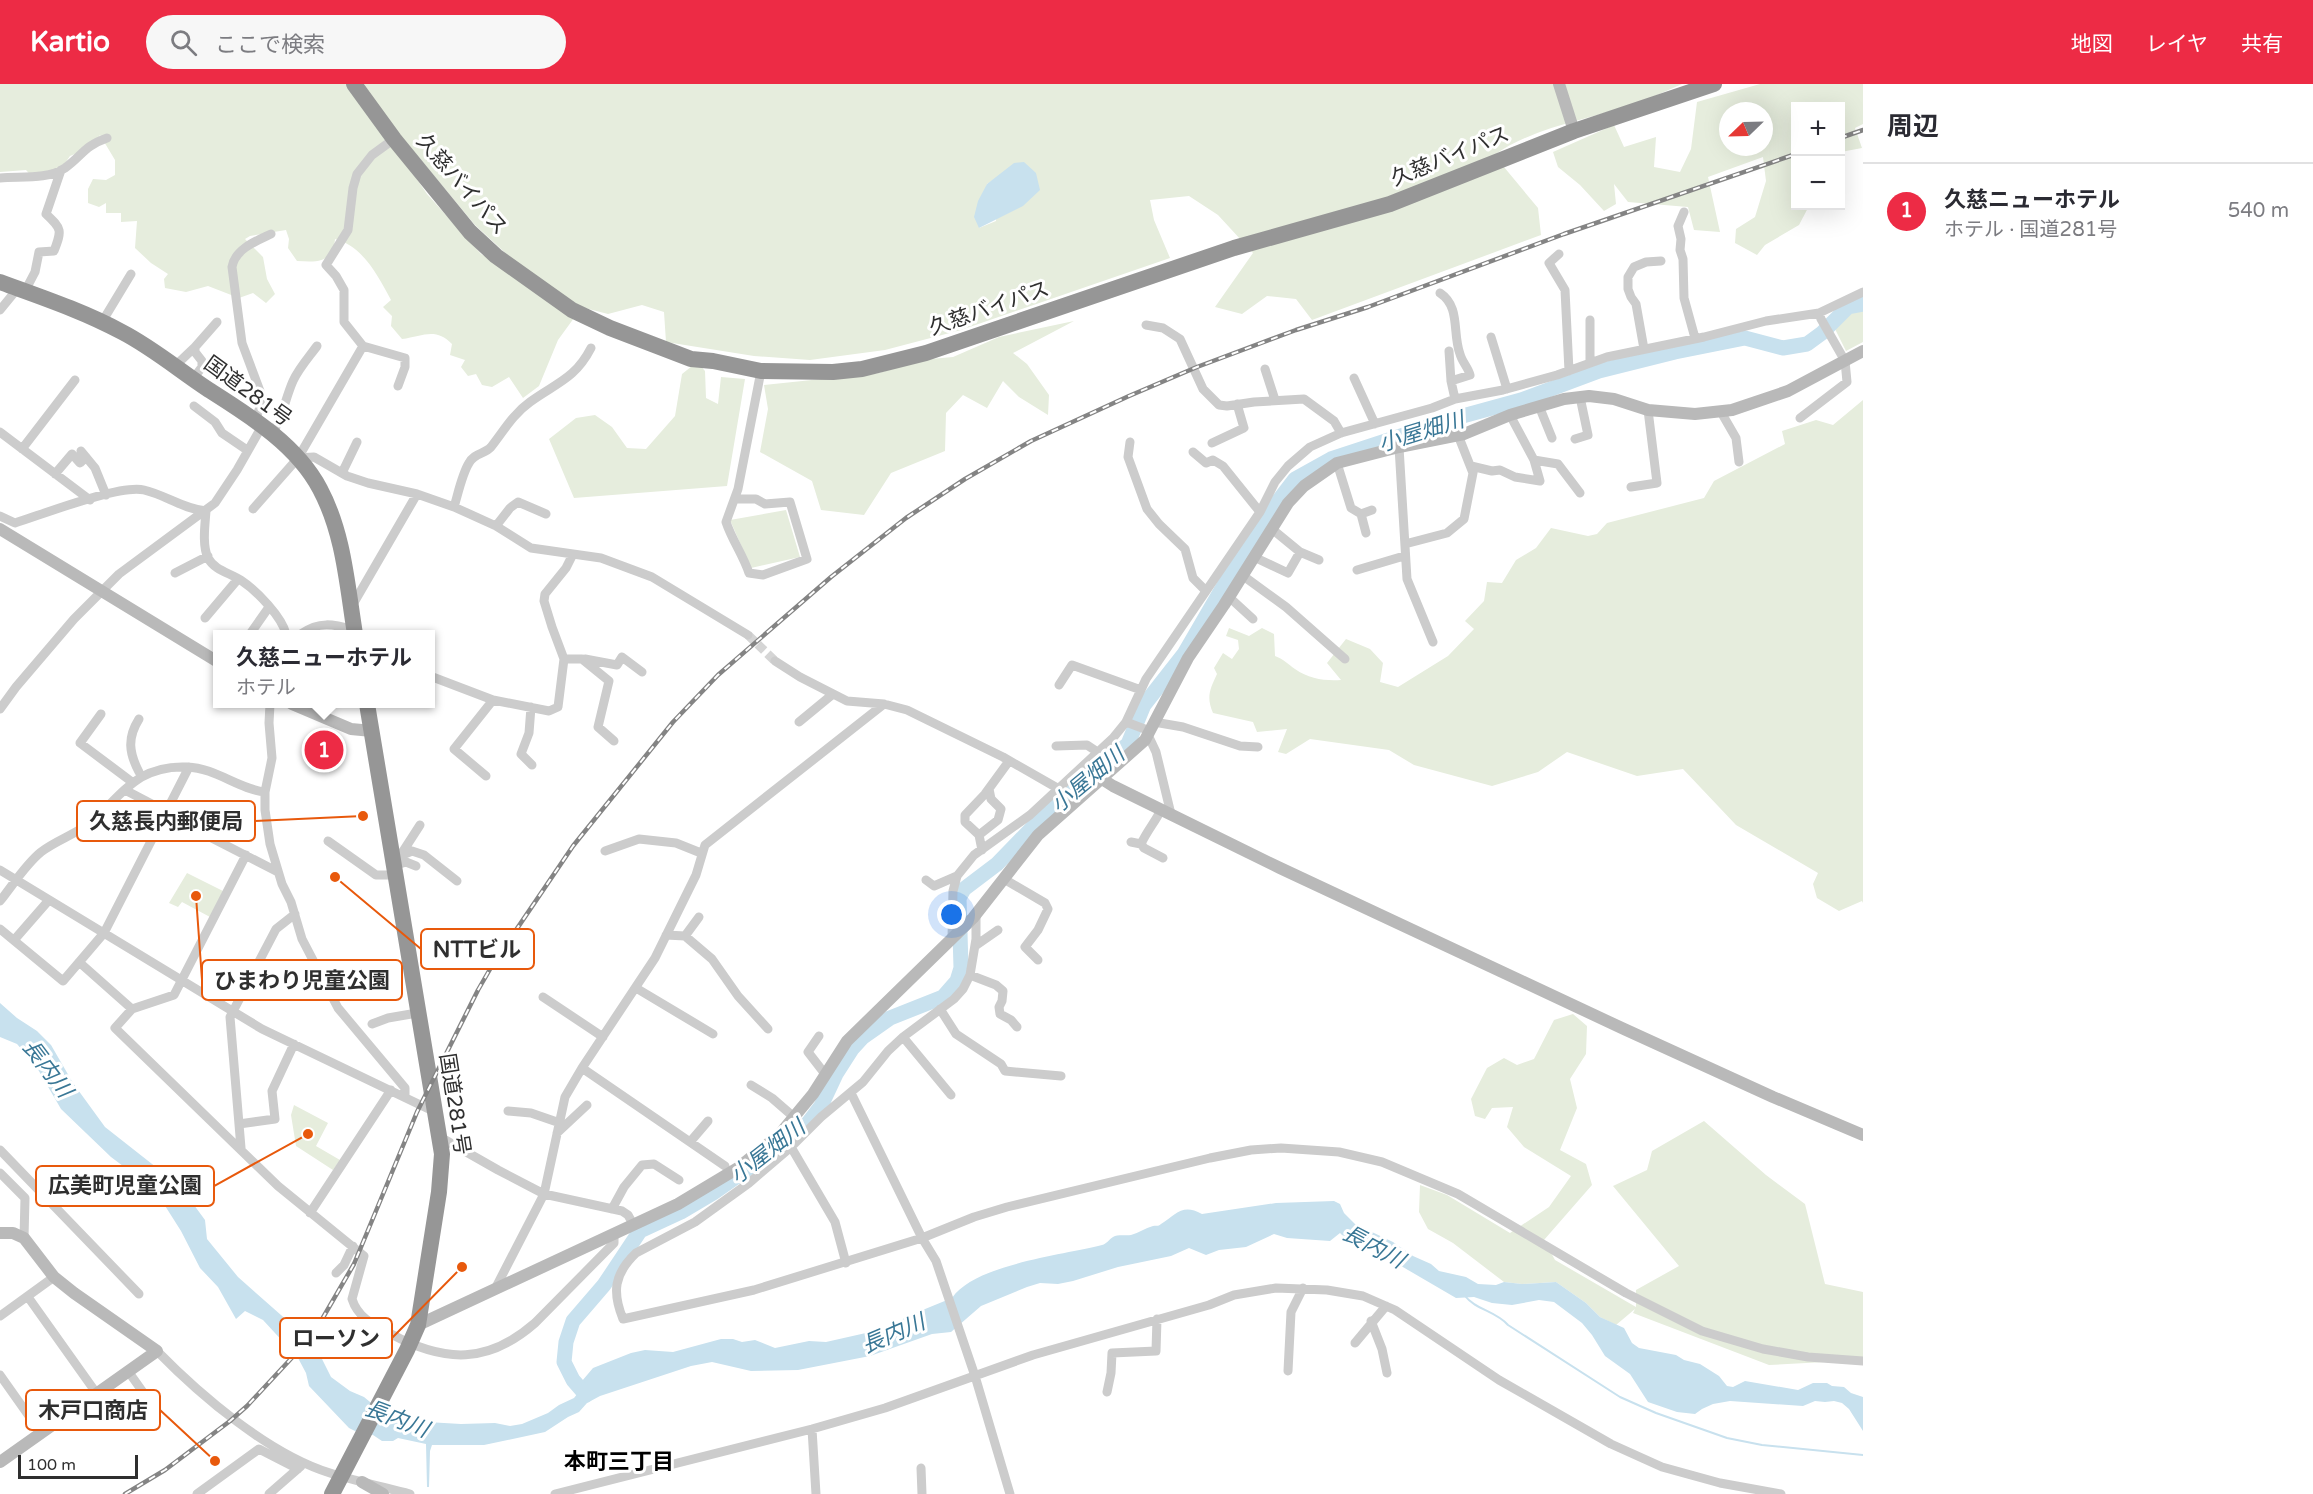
<!DOCTYPE html>
<html lang="ja">
<meta charset="utf-8">
<style>
:root{--surface:#fff;--page:#f7f7f7;--text:#2b2b33;--muted:#7c7c81;--line:#e1e1e2;--accent:#ed2b45}
body{margin:0;font-family:"Varela Round","Noto Sans JP",sans-serif;background:var(--page);color:var(--text)}
.controls{position:absolute;right:18px;top:18px;display:grid;overflow:hidden;border-radius:0px;box-shadow:0 6px 24px #0002}
.controls button{width:54px;height:54px;display:grid;place-items:center;padding:0;border:0;border-bottom:2px solid var(--line);background:var(--surface);color:var(--text);font:30px sans-serif}
.compass{position:absolute;left:1719px;top:18px;width:54px;height:54px;border-radius:50%;background:var(--surface);box-shadow:0 6px 24px #0002;rotate:247deg}
.scale{position:absolute;left:18px;bottom:15px;width:120px;box-sizing:border-box;padding-left:6px;border:3px solid #2f2f2f;border-top:0;font-size:16px;line-height:21px;white-space:nowrap;color:#2f2f2f;-webkit-text-stroke:4px #fff;paint-order:stroke}
.you{position:absolute;left:952px;top:831px;width:21px;height:21px;margin:-15px;border:4px solid #fff;border-radius:50%;background:#1a73e8;box-shadow:0 0 0 9px #1a73e833}
.badge{display:grid;place-items:center;width:39px;height:39px;border-radius:50%;background:var(--accent);color:#fff;font-size:20px;font-weight:700}
.pin{position:absolute;translate:-50% -50%;border:3px solid #fff;box-shadow:0 2px 6px #0006}
.popup{position:absolute;left:213px;top:546px;width:222px;height:78px;box-sizing:border-box;display:grid;place-content:center;border-radius:0px;background:var(--surface);filter:drop-shadow(0 2px 4px #0005);font-size:20px;white-space:nowrap;color:var(--muted)}
.popup b{font-size:22px;color:var(--text)}
.popup::after{content:'';position:absolute;left:50%;top:100%;margin-left:-12px;border:12px solid transparent;border-top-color:var(--surface)}
.list{margin:0;padding:0;list-style:none}
h2{display:flex;justify-content:space-between;align-items:center;height:78px;margin:0;padding:0 24px;font-size:26px}
h2 small{font-size:20px;font-weight:400;color:var(--muted)}
.list li{display:grid;grid-template-columns:39px 1fr auto;gap:18px;align-items:center;box-sizing:border-box;height:96px;padding:0 24px;border-top:2px solid var(--line)}
.list b{display:block;font-size:22px;white-space:nowrap}
.list p{margin:0;font-size:20px;white-space:nowrap;color:var(--muted)}
.list em{font-size:20px;font-style:normal;color:var(--muted)}
.icon{flex:none;width:33px;height:33px;fill:none;stroke:currentColor;stroke-width:2;stroke-linecap:round;stroke-linejoin:round}
.map{position:relative;flex:none;width:1863px;height:1410px;overflow:hidden}
header{display:flex;align-items:center;gap:36px;box-sizing:border-box;height:84px;padding:0 30px;background:var(--accent);color:#fff}
header strong{font-size:28px}
nav{display:flex;gap:33px;margin-inline-start:auto;font-size:21px}
.search{width:420px;height:54px;background:var(--page);display:flex;align-items:center;gap:15px;box-sizing:border-box;padding:0 21px;border-radius:33px;color:var(--muted);font-size:22px}
main{display:flex}
aside{flex:1;background:var(--surface)}
.map>svg:first-child{display:block}
.green{fill:#e6eddd;fill-rule:evenodd}
.water{fill:#c8e1ee}
.lines{fill:none;stroke-linecap:round;stroke-linejoin:round}
.stream{stroke:#c8e1ee;stroke-width:2}
.river{stroke:#c8e1ee;stroke-width:15}
.street-tunnel{stroke:#d5d5d5;stroke-width:9;stroke-dasharray:9 4.5;stroke-linecap:butt}
.street{stroke:#ccc;stroke-width:9}
.secondary{stroke:#b9b9b9;stroke-width:12}
.highway{stroke:#969696;stroke-width:16}
.rail-casing{stroke:#848484;stroke-width:4.5}
.rail{stroke:#fff;stroke-width:2;stroke-dasharray:7;stroke-linecap:butt}
.labels{text-anchor:middle;stroke-width:6;stroke-linejoin:round;paint-order:stroke}
.street-label{font-size:21px;fill:#2f2f2f;stroke:#fff}
.water-label{font-size:22px;font-style:italic;fill:#397796;stroke:#fff}
.neighbourhood-label{font-size:22px;font-weight:bold;fill:#000;stroke:#fff}
.leader{fill:none;stroke:#e8590c;stroke-width:2}
.callout-dot{fill:#e8590c;stroke:#fff;stroke-width:2}
.callout{fill:#fff;stroke:#e8590c;stroke-width:2}
.callout-label{font-size:22px;text-anchor:middle;font-weight:bold;fill:#2f2f2f}
</style>
<header>
<strong>Kartio</strong>
<div class="search"><svg class="icon" aria-label="search" viewBox="0 0 24 24"><circle cx="10" cy="10" r="6"/><path d="M15 15l6 6"/></svg>ここで検索</div>
<nav><a>地図</a><a>レイヤ</a><a>共有</a></nav>
</header>
<main>
<div class="map">
<svg width="1863" height="1410" viewBox="0 0 1863 1410">
<rect width="100%" height="100%" fill="#fff"/>
<path class="green" d="M0,0H1682C1668,6 1653,13 1639,18C1590,36 1538,41 1494,71L1538,124L1541,151L1312,236L1296,215L1267,212L1242,230L1215,223L1253,169L1218,131L1189,112L1150,116L1154,136L1170,174L961,246L885,266L810,276L754,272L666,258L664,228L642,221L608,230L581,223L525,187L475,141L406,58L395,63L427,110L481,170L503,182L574,234L558,256L539,302L523,314L509,293L492,303L482,301L476,290L468,292L461,283L465,276L450,271L452,260C436,243 423,252 402,255L391,242L392,232L383,223L391,216C378,192 363,162 335,155C333,180 316,178 297,177L288,164L289,155L286,146L250,152L245,155L263,173L267,195L275,210L266,219L253,209L239,214L208,202L186,208L165,204L164,195L168,190L151,179L135,164L137,137L121,138V129H106V119L99,123L88,119V105L93,95L106,96L115,91V76L100,51L94,62L70,72L56,92L36,97L26,86L0,88ZM999,92L996,137L979,144L987,100Z
M1760,0H1863V40L1855,44L1862,64L1841,68L1840,22H1796V122H1809L1799,141L1765,161L1757,171L1735,159L1736,145L1755,133L1766,97L1763,73L1708,93L1720,148L1694,146L1688,123L1628,118L1614,100L1616,120L1604,127L1580,101L1558,83L1553,68L1614,41L1624,63L1656,53L1654,83L1680,88L1691,65L1697,18ZM1728,27H1764V63H1728Z
M1863,222V258L1846,267L1835,245L1852,227Z
M1074,237L1013,269L1027,280L1049,311L1048,331L1019,313L1003,297L987,324L963,311L946,329L945,367L891,389L864,431L821,426L812,397L760,368L768,325L764,301L879,289L919,276L953,273L999,253Z
M697,278L705,287L706,314L718,320L721,293L745,295L727,402L574,414L549,355L576,334L595,331L612,343L627,364L646,365L675,332L682,290Z
M1863,316V819L1862,817L1839,827L1817,814L1813,800L1818,789L1736,741L1683,685L1637,692L1567,668L1538,688L1492,702L1414,681L1389,666L1310,655L1286,670L1278,668L1287,645L1257,648L1253,638L1213,629C1206,613 1210,605 1217,590L1214,584L1223,569L1232,575L1239,565L1238,556L1226,552L1229,544L1249,552L1262,544L1274,550L1275,572C1283,575 1288,580 1295,585C1309,595 1325,597 1341,596L1327,579L1346,555L1370,565L1383,579L1380,598L1398,603L1448,572L1474,545L1465,537L1484,517L1487,498L1502,499L1516,476L1536,464L1551,444L1588,452L1597,450L1607,439L1704,414L1714,397L1785,360L1782,347L1816,336L1833,341Z
M786,426L800,473L751,484L730,436Z
M187,789L223,807L210,833L182,818L178,823L169,819Z
M1573,930L1587,942L1586,970L1570,995L1577,1024L1560,1066L1586,1080L1592,1101L1544,1156L1555,1176L1636,1223V1206L1679,1182L1613,1102L1647,1086L1652,1067L1704,1037L1766,1091L1805,1120L1825,1200L1863,1208V1276L1769,1281L1633,1229L1635,1225L1616,1241L1600,1233L1586,1219L1556,1198L1522,1200L1504,1198L1453,1159L1428,1145L1419,1128L1420,1101L1447,1111L1510,1149L1549,1123L1571,1092L1524,1063L1507,1043L1513,1023L1492,1024L1485,1035L1475,1032L1471,1015L1487,984L1504,974L1517,981L1534,975L1554,936Z
M294,1021L328,1039L316,1062L340,1076L333,1086L296,1062L291,1031Z"/>
<path class="water" d="M1024,78L1036,89L1040,106L1023,122L979,144L974,133L978,117L987,100L1014,79Z
M0,919L17,934L37,947L51,961L73,999L105,1043L180,1102L205,1136L207,1155L238,1193L315,1261L331,1293L350,1307L364,1313L381,1327L407,1330L410,1333L427,1338L461,1340L495,1339L510,1342L522,1340L548,1329L559,1321L574,1314L578,1309L582,1297L593,1284L631,1269L645,1266L673,1268L721,1255H733L742,1258L755,1256L775,1264L809,1257L826,1258L888,1244L908,1232L952,1214C975,1180 1064,1171 1102,1161C1107,1160 1109,1155 1113,1153C1118,1150 1126,1152 1131,1151C1139,1149 1145,1144 1153,1142C1158,1141 1157,1143 1161,1140C1176,1131 1182,1119 1202,1130L1276,1119L1334,1117L1340,1120L1344,1129L1355,1140L1393,1158L1413,1172L1431,1180L1439,1187L1466,1193L1478,1200L1496,1201L1504,1198L1522,1200L1556,1198L1586,1219L1600,1233L1624,1244L1632,1259L1639,1264L1676,1271L1684,1276L1700,1280L1719,1292L1727,1302L1733,1303L1745,1297L1798,1306L1813,1299H1827L1832,1302L1844,1303L1851,1309L1863,1313V1347L1849,1325L1842,1319L1834,1317L1825,1318L1815,1317L1803,1322L1730,1317L1713,1320L1702,1325L1695,1330L1677,1328L1648,1318L1630,1290L1605,1272L1592,1251L1582,1239L1554,1218L1539,1216L1512,1221L1492,1219L1474,1213L1456,1214L1372,1165L1349,1158L1340,1149L1330,1157L1287,1154L1274,1150L1246,1163L1219,1166L1206,1171L1189,1164L1171,1172L1118,1183L1073,1197L1058,1200L1040,1199L1027,1203L981,1222L951,1248L932,1250L870,1272L798,1286L751,1287L712,1278L691,1282L600,1312L587,1319L579,1328L568,1333L545,1348L484,1361H432L430,1367L429,1403H427L426,1360L398,1354L393,1357H382L373,1351L359,1349L349,1344L309,1302L306,1289L298,1274L263,1236L245,1227L236,1235L218,1203L200,1184L181,1147L155,1106L111,1073L61,1025L36,982L17,960L0,953Z"/>
<g class="lines">
<path class="stream" d="M1465,1212C1476,1226 1496,1227 1508,1241L1620,1313L1656,1329L1727,1354L1762,1361L1863,1371"/>
<path class="river" d="M586,1311L573,1296L564,1278L566,1258L573,1237L604,1201L640,1147L681,1128L713,1109L786,1058L808,1039L821,1022L836,990L852,965L863,953L890,934L943,913L957,897L961,884L959,814L964,805L997,780L1063,712L1128,660L1144,621L1184,570L1227,496L1269,429L1295,395L1331,375L1459,333L1521,316L1599,287L1675,268L1745,254L1783,264L1807,260L1822,249L1848,223L1863,220"/>
<path class="street-tunnel" d="M748,551L775,577"/>
<path class="street" d="M0,94C20,92 47,96 65,84C82,72 84,62 107,54
M1684,128L1678,142L1681,155L1680,166L1683,175L1684,214L1695,254
M1559,170L1549,179L1565,206L1569,287
M25,207L35,188L39,168L54,167C62,146 62,145 46,130L61,86
M1440,209C1461,223 1452,249 1460,270C1462,278 1468,283 1470,291L1451,297L1455,315
M0,226L18,204
M1590,236V279
M102,238L131,190
M1146,241L1163,244L1180,255L1203,305L1219,321L1227,322L1254,318L1304,315L1334,337L1341,349
M1491,253L1507,305
M363,262L405,274V283L398,302
M195,263L217,238
M1644,265L1636,220L1631,213L1628,205V193L1634,183L1646,178L1661,177
M1449,267L1451,297
M175,282L195,263V268L202,277V283L193,295
M1265,285L1275,316
M1354,294L1375,340
M194,322L215,338L222,349L247,366
M1539,322L1552,354
M1721,328L1736,354L1739,378
M1510,331L1534,376L1558,380L1580,409
M1800,334L1847,298L1845,277L1821,235L1819,229
M255,337L263,315L242,259L232,183C235,165 256,157 271,150
M0,348L90,416
M272,350C283,333 285,315 293,297C299,284 309,273 317,262
M1575,355L1588,351L1580,313
M1130,358L1128,373L1147,425L1159,440L1185,465L1193,494L1205,506
M1212,359L1244,344L1237,320
M1399,363L1407,495L1433,558
M22,365L75,296
M81,367L95,384L106,411
M1193,368L1206,379L1213,376L1223,382L1260,428
M298,374L314,373L347,392L368,399L417,410L454,423L496,442L531,464L601,474L652,493L748,551
M1337,379L1351,424L1361,430L1372,426
M1471,382L1492,387L1500,386L1515,393L1540,397L1534,376
M342,389L357,358
M55,390L72,370L80,379L86,373
M1631,403L1657,399L1648,326
M735,415H756L765,420L790,418L807,475L763,491L749,489C743,471 732,456 726,438L738,405L761,287
M454,423C458,410 462,390 469,379C474,369 485,370 491,363C503,348 513,330 530,318C556,299 575,295 591,264
M253,425L298,374L363,262L344,238V206L336,192L326,181L348,146L353,104L357,90L372,71L394,55
M206,427C205,441 202,461 208,474C215,487 231,489 242,497C257,507 282,533 286,550
M1361,430L1366,449
M0,432L15,439C41,431 120,400 144,406C166,411 183,425 206,427
M496,442L510,424L518,418L546,430
M1272,445L1300,468L1319,476
M1405,460L1447,449L1464,435L1473,389L1458,351
M1254,473L1288,489L1300,468
M1357,486L1404,472
M175,489L208,472
M1242,491L1286,523L1345,575
M1229,513L1253,535
M352,522L417,410
M205,534L238,495
M250,550L269,523
M301,550C319,537 333,540 354,546
M564,575H582L609,597L598,643L614,657
M585,575L617,581L622,573L642,588
M775,577L800,593L847,617L884,620L907,626L1003,673L1059,705
M430,592L493,616L549,627L558,623L564,575L552,543L544,517L545,510L566,484L573,470
M1059,601L1072,581L1141,606
M270,620L269,639L272,674L265,708V726L270,760L282,800L291,818L302,855L338,924L405,1004V1013
M531,623L529,649L521,670L532,681
M0,625L16,603L74,535L119,490L215,419L237,386L262,342
M101,630L80,659L132,698
M799,638L833,610
M1126,638L1150,647
M1154,638L1183,643L1240,662L1258,663
M1148,651L1156,668L1171,730
M1056,662L1087,661L1099,669
M139,688C129,669 127,654 139,635
M486,692L454,665L493,616
M125,706L167,728
M165,730L278,788
M979,751L998,736L1001,725L991,715L989,705
M328,757L376,791H395
M1131,758L1141,760C1147,747 1155,738 1161,726
M1141,760L1144,764L1163,774
M982,766L979,751L965,738V731L985,710L1009,677
M605,767L639,755L676,759L701,769
M246,771L174,911L132,925L115,944L278,1102L364,1172L352,1215C358,1234 374,1241 391,1250C445,1279 488,1280 535,1239L614,1159V1149
M400,772L412,767L424,771L457,797
M400,772L420,741
M393,782L406,778L416,782
M0,786L262,945L435,1028
M1004,795L1045,819L1048,825L1038,846L1025,863L1038,876
M926,796L934,802L957,792
M0,817C13,801 25,781 41,768C58,755 80,749 96,734C125,706 141,681 187,683C216,684 238,705 265,708
M976,830V855L970,891L963,905L954,915L903,953L888,967L863,998L821,1033L791,1063L749,1099L695,1138L636,1169C614,1190 612,1208 623,1235L754,1206L922,1154L974,1133L1007,1123L1210,1074L1251,1066L1281,1064L1339,1068L1382,1078L1458,1110L1626,1209L1702,1247L1763,1265L1808,1273L1863,1277
M0,845L63,897L104,849L189,683
M666,851L685,852L712,875L738,912L768,945
M685,852L699,833
M952,854L953,807L957,792L974,771L1030,731L1113,654L1126,638L1146,595L1260,428L1275,398L1288,382L1310,363L1341,349L1432,324L1455,315L1503,306L1557,291L1607,273L1704,253L1766,237L1819,229L1863,208
M15,855L49,816
M975,862L998,846
M79,878L132,925
M970,891L996,901L1003,907L1002,917L999,923L1000,930L1011,936L1017,943
M636,904L713,950
M543,913L603,953
M940,925L956,950L1001,980L1005,987L1061,992
M372,940L388,934L417,929
M819,952L808,968L825,990
M903,953L951,1011
M582,984L725,1082
M751,1001L772,1014L795,1034
M851,1009L922,1154L936,1177L975,1292L1010,1410
M508,1027L531,1029L560,1039
M239,1040L275,1035L272,1007L294,960
M557,1049L587,1021
M440,1053L498,1086L544,1110L622,1127L628,1131L633,1140
M690,1058L708,1037
M791,1063L835,1138L846,1179
M241,1064L230,933L276,845L295,830
M0,1066L139,1210
M0,1089L25,1114L24,1154
M612,1125L624,1103L642,1081L654,1080L679,1096
M310,1129L391,1006
M336,1189L344,1181L353,1162
M495,1205L544,1110L565,1013L582,984L655,874L696,791L705,761L884,620
M28,1213L97,1310
M0,1232L54,1193
M1371,1237L1382,1265L1387,1289
M1355,1259L1386,1222
M157,1267C201,1312 269,1370 330,1389C356,1397 383,1403 410,1410
M1288,1287L1291,1228L1303,1204
M0,1291L41,1349
M101,1307L124,1337L150,1318L128,1287
M1107,1308L1111,1289L1112,1269L1156,1267L1157,1235
M812,1345L816,1410
M921,1384L922,1410
M197,1410L259,1365L298,1385
M269,1410L301,1382
M555,1410L812,1345L885,1324L1033,1271L1209,1221L1234,1211L1276,1204L1327,1206L1363,1212L1395,1226L1499,1296L1611,1360L1662,1383L1720,1399L1781,1410"/>
<path class="secondary" d="M1559,0L1574,47
M0,445L218,578
M292,620L351,645L372,647
M1102,695L1113,702L1280,784L1624,945L1773,1013L1863,1051
M0,1149H13L24,1154L54,1193L74,1209L157,1267L0,1378
M418,1241L678,1120L738,1084L779,1051L813,1010L847,957L973,834L1038,751L1145,656L1188,574L1224,521L1288,419L1304,402L1337,379L1399,363L1464,350L1510,331L1564,315L1589,312L1614,315L1648,326L1695,330L1732,326L1788,307L1863,267
M362,1398L383,1410"/>
<path class="highway" d="M354,0L394,55L470,148L496,172L572,226L610,244L691,275L713,277L761,287L833,288L862,285L926,269L1234,164L1390,120L1574,47L1714,0
M0,198C41,213 83,227 122,248C153,264 180,287 209,306C250,332 297,361 320,405C344,450 347,501 355,550
M332,1410L407,1266L418,1241L439,1108L442,1070L367,620"/>
<g class="rail-casing">
<path id="rail" d="M1840,54L1863,46
M125,1410L165,1386L230,1337L247,1322L300,1265L321,1237L354,1180L417,1028L478,906L493,880L573,762L673,638L718,591L831,493L906,434L965,395L1031,357L1129,312L1197,283L1296,246L1368,223L1564,150L1796,70"/>
</g>
<use href="#rail" class="rail"/>
</g>
<g class="labels">
<g class="street-label">
<text transform="translate(1450 72) rotate(-22)" y="7">久慈バイパス</text>
<text transform="translate(462 100) rotate(49)" y="7">久慈バイパス</text>
<text transform="translate(989 224) rotate(-19)" y="7">久慈バイパス</text>
<text transform="translate(248 307) rotate(36)" y="7">国道281号</text>
<text transform="translate(455 1020) rotate(81)" y="7">国道281号</text>
</g>
<g class="water-label">
<text transform="translate(1421 347) rotate(-17)" y="8">小屋畑川</text>
<text transform="translate(1087 695) rotate(-40)" y="8">小屋畑川</text>
<text transform="translate(48 984) rotate(53)" y="8">長内川</text>
<text transform="translate(767 1067) rotate(-38)" y="8">小屋畑川</text>
<text transform="translate(1374 1162) rotate(28)" y="8">長内川</text>
<text transform="translate(893 1249) rotate(-23)" y="8">長内川</text>
<text transform="translate(397 1334) rotate(21)" y="8">長内川</text>
</g>
<g class="neighbourhood-label">
<text x="619" y="1385">本町三丁目</text>
</g>
</g>
<path class="leader" d="M363 732L255 737M335 793L421 865M196 812L202 896M308 1050L214 1102M462 1183L392 1254M215 1377L160 1326"/>
<g class="callout-dot">
<circle cx="363" cy="732" r="6"/>
<circle cx="335" cy="793" r="6"/>
<circle cx="196" cy="812" r="6"/>
<circle cx="308" cy="1050" r="6"/>
<circle cx="462" cy="1183" r="6"/>
<circle cx="215" cy="1377" r="6"/>
</g>
<g class="callout">
<rect x="77" y="717" width="178" height="40" rx="6"/>
<rect x="421" y="845" width="113" height="40" rx="6"/>
<rect x="202" y="876" width="200" height="40" rx="6"/>
<rect x="36" y="1082" width="178" height="40" rx="6"/>
<rect x="280" y="1234" width="112" height="40" rx="6"/>
<rect x="26" y="1306" width="134" height="40" rx="6"/>
</g>
<g class="callout-label">
<text x="166" y="745">久慈長内郵便局</text>
<text x="477" y="873">NTTビル</text>
<text x="302" y="904">ひまわり児童公園</text>
<text x="125" y="1109">広美町児童公園</text>
<text x="336" y="1262">ローソン</text>
<text x="93" y="1334">木戸口商店</text>
</g>
</svg>
<div class="controls">
<button>+</button>
<button>−</button>
</div>
<svg class="compass" viewBox="-18 -18 36 36"><path d="M0-13l5 13h-10z" fill="#e53935"/><path d="M0 13l5-13h-10z" fill="#7c7c81"/></svg>
<div class="scale">100 m</div>
<div class="you"></div>
<div class="pin badge" style="left:324px;top:666px">1</div>
<div class="popup"><b>久慈ニューホテル</b>ホテル</div>
</div>
<aside>
<h2>周辺<small></small></h2>
<ul class="list">
<li><span class="badge">1</span><div><b>久慈ニューホテル</b><p>ホテル · 国道281号</p></div><em>540 m</em></li>
</ul>
</aside>
</main>
